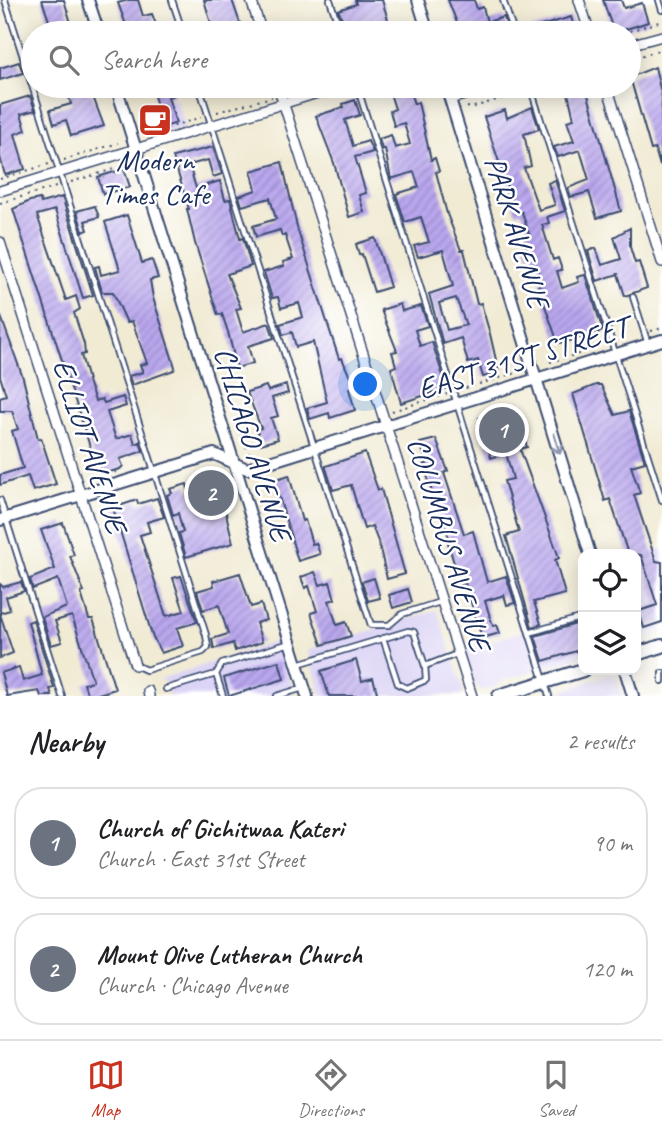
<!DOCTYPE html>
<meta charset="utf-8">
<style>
:root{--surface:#fff;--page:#f2f2f2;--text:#202124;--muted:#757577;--line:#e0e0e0;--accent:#c8321e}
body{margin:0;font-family:Caveat,sans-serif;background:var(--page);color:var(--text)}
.controls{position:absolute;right:21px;bottom:21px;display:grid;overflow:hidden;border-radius:14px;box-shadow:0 4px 18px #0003}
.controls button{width:63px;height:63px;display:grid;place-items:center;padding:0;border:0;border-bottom:2px solid var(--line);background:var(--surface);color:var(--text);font:35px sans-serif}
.you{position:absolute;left:366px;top:385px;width:24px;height:24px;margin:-18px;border:5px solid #fff;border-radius:50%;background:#1a73e8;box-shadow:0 0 0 10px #1a73e833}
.badge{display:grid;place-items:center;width:46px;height:46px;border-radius:50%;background:var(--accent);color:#fff;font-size:23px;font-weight:700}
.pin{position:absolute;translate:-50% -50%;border:4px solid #fff;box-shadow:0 2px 7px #0006}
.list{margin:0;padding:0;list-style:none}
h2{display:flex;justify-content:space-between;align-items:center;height:91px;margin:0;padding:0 28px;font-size:30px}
h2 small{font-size:23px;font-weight:400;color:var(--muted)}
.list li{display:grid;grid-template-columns:46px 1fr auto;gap:21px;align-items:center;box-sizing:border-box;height:112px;margin:0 14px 14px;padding:0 14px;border:2px solid var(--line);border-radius:28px}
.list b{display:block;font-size:26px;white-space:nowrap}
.list p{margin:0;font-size:23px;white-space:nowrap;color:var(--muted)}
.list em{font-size:23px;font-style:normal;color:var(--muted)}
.icon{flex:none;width:38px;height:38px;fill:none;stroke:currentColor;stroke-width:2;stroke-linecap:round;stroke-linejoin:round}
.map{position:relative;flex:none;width:662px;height:696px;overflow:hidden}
.search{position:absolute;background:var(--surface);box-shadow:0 4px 18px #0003;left:21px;right:21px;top:21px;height:77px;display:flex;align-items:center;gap:18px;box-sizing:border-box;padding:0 24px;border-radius:38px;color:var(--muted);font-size:26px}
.sheet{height:343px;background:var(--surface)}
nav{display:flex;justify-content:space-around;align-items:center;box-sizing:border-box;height:98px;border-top:2px solid var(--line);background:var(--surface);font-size:19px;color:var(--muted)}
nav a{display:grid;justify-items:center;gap:4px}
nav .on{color:var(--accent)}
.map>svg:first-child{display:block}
.built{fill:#ddd5f6}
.building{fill:url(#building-hatch);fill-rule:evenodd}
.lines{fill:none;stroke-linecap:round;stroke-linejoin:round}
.service-casing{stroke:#3b4b70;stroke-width:8}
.minor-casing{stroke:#3b4b70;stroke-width:12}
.tertiary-casing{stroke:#3b4b70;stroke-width:14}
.secondary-casing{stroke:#3b4b70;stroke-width:16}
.path{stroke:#3b4b70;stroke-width:2;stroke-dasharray:2 5;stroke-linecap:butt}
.service{stroke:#fff;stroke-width:4.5}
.minor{stroke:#fff;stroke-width:9}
.tertiary{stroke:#fff;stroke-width:10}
.secondary{stroke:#fff;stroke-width:12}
.oneway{stroke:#8d97ae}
.labels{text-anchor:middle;stroke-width:5;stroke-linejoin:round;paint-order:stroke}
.poi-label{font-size:30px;fill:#1b2f5e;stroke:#fff}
.street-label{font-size:30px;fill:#1b2f5e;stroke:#fff}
</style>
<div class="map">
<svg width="662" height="696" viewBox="0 0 662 696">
<defs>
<pattern id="building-hatch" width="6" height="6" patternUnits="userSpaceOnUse" patternTransform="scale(1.75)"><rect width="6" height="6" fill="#baa7ee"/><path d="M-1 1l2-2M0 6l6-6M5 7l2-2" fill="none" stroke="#9688c4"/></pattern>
</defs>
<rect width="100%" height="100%" fill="#fff"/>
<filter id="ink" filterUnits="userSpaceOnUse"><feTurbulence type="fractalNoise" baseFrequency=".0143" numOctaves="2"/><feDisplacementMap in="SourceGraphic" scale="14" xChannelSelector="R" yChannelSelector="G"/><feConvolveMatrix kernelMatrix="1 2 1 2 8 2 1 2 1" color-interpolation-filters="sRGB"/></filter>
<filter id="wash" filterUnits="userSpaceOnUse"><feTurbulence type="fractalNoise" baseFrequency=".00686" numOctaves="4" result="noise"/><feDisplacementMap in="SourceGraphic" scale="28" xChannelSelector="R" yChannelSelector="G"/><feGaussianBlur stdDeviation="1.57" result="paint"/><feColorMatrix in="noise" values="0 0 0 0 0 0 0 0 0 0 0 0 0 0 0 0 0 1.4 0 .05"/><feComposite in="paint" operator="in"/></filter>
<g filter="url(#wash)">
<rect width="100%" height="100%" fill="#f1ebd4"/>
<path class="built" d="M176,99L185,127L152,138L145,135L137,111Z
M662,549V632L636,640V557Z
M437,610L464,690L461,695L322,696L308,650Z
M583,612V656L501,681L495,687L483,690L476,687L465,649Z
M278,641L294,692L280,696H169L167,685L160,679Z
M610,674L616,676L623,696H549Z"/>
<g id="blocks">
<path class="building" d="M42,0H64L74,33H53Z
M129,0H138L143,16L152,14L157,27L129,33L118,3Z
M204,0H232L242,29L239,33H214Z
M355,0H382L392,33H349L338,10L356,4Z
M448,0H474L477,9L483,7L487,22L504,17L509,33H461Z
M603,0H621L624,8L642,3L648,22L614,33Z
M571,17L576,33H524V31Z
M19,62L23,73L0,80V68Z
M655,67L662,97L660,166L655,149L651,150L630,77Z
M66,86H89L104,126L71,136L66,120L54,124L50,110L71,104Z
M151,86H171L174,95L168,97L176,123L152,131L146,113L158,109Z
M408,86L414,104L418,102L431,160L435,158L439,171L436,172L447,214L461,250H464L477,304L481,303L490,334L499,373L483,377L478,360L468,363L461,338L443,344L429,294L453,286L443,250L418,257L414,246L429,242L421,217L405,222L396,194L419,187L414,172L391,179L385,149H382L379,139L391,135L395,148L410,144L404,123L394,126L390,111L395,109L389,90ZM456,298L466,325L447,330L439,303Z
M586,88L621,211L597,218L589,192L571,197L568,188L589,180L580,150L558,157L554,147L574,141L567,121L574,119L568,93Z
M30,96L35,110L21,114L26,130L15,134L25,169L5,175L0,157V105Z
M355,100L360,115L345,120L353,146L368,141L373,152L355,157L366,193L359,195L364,212L349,217L334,163L316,116L344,107L343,104Z
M532,107L539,129L524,134L531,166L524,168L539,210L555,205L548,183L555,180L565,211L547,217L549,223L542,225L553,260L558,258L562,270L557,271L562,288L579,282L577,277L585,275L603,331L566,342L558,343L538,286L542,285L532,253L528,254L524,240L530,237L522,212L516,213L484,117L505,110L507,118Z
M213,147L222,174L213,177L208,160L189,165L196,188L220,181L225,200L230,199L240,239L243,238L251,266L227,274L241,308L236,309L243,332L269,323L274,338L248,346L253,363L237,368L228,332L222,314L218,315L195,243L187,209H189L173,157Z
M282,162L298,231L328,325L339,359L342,358L354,387L349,389L355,410L330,418L329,413L310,419L307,408L327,402L313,342L296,347L292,332L283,335L280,324L303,317L299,303L281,308L278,297L272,298L264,272L284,266L283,262L293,259L285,235L282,236L280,230L256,237L253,226L276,219L270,198L242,206L239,196L256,190L251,171Z
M124,169L130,187L103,194L98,177Z
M62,197L93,295L83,298L55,210L37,215L66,300L76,296L80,309L74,313L84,344L85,354L81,355L89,384L95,401L102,399L104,403L123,397L126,406L107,412L116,439L132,434L135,444L140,442L143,451L120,459L123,466L120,469L102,474L93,456L13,209L30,201L40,199L41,203Z
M95,206L99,217L85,221L88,230L83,232L77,211Z
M127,215L142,263L152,260L158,278L150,280L153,298L175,367L174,370L132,385L129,376L143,372L140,365L147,363L132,321L127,323L113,292H102L95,267L99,266L101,275L120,270L105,222Z
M630,228V247L635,263L639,262L647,288L625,296L618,274L597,281L588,251L596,248L602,265L621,259L614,237Z
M375,238L390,287L374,292L362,254L359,255L356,244Z
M400,304L402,311L421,306L428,326L415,330L420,346L432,342L447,388L401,403L391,368L396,366L392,352L397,351L381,310Z
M0,314L23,378L38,439L41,438L56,484L33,491L28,476L0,485V475L23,468L12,431L18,429L12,411H0V397L6,395L0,376Z
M286,385L288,393L272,398L278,416L271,418L278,439L261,444L257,429L261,428L247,392L266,386L268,391Z
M596,385H601L615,415L629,411L645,462L631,466L640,493L634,495L656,561L662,562V622L644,628L639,611L657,605L641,555L628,554L610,499L605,501L573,394Z
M514,407L527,447L520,449L555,546L559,558L555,560L565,594L534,602L541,624L532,627L506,536L519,532L504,481L513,479L506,453L491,458L479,418Z
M436,439L448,471L444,473L464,534L473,531L487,582L506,576L515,603L507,605L504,595L485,601L493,626L497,625L500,633L482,638L465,583L460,584L447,539L449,538L442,515L439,516L424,465L427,464L420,443Z
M365,453L378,490L381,489L405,574L387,579L379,544L372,526L364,529L351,485L333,490L326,468V466Z
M289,475L302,521L305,520L312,544L316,543L320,554L298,561L274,480Z
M213,481L215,485L219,484L233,543L186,557L179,533L183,532L178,513L173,515L167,495L172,493L170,489L187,484L188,489Z
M157,498L164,517L147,522L150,532L140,535L166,616L184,611L173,578L181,576L197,622L177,628L183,646L161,653L152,635L113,508L137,500L138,504Z
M63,523L74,555L70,556L84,592L81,593L89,619H93L115,689L92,696H88L84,684L93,681L72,616L55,621L62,642L51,645L42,617L67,607L58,579L33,589L30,579L55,569L41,530Z
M315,572L320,585L330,582L335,599L329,601L337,625L346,622L351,636L322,645L311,613L317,611L309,586L305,588L301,577Z
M240,573L251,607L261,604L266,620L256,623L262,642L235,651L233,643L214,649L212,639L228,634L219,605L203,610L197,591L214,586L213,581Z
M374,578L380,598L368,601L362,582Z
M21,582L24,591L6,597L10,610L0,613V584L3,587Z
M408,589L412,602L393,608L389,595Z
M0,614L13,653L0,658Z
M33,620L54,688L50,689L52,696H41L39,691L7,696L1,673L19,667L23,681L42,675L28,622Z
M583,622V649L543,661L535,636Z
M356,660L362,681L373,678L378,696H329L321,671Z
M279,661L284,679L229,696L224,678Z"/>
</g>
</g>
<g filter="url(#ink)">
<use href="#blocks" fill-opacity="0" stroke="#3b4b70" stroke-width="2"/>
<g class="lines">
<g class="service-casing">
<path id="service" d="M5,0L206,635L208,647L203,652L146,670L135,665
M172,0L183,33
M330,0L341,33
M503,0L514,33
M659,0L662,10
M199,86L371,625H389L402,614L440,602
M357,86L549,696
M530,86L662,500
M633,297L648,344
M0,500L62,696
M529,633L583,617
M383,638L398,684L407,688L426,680L425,666
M298,664L408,631L414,632L425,666L457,654
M662,673V681
M216,674L222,664L290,643
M166,689L216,674L223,696
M277,696L303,688"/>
</g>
<g class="minor-casing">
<path id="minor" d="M251,0L262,33
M579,0L590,33
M629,45L662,36
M278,86L472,696
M607,86L662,262
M450,99L497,86
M0,191L340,86
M0,242L135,665
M148,691L149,696"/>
</g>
<g class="tertiary-casing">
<path id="tertiary" d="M88,0L99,33
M418,0L428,33
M116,86L307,696
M446,86L590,554
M0,520L214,454L247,469L662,340
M625,670L633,696"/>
</g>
<g class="secondary-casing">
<path id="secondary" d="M636,654L662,646
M499,696L583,670"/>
</g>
<path class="path" d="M623,33L662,21
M629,60L662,49
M538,88L544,86
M467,107L471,108L522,92
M217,112L272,97
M147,135L201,117
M64,160L118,143
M0,179L49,164
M71,182L124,166
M0,203L56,187
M651,331L662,328
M550,362L589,351
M459,390L516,373
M392,411L447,394
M241,433L250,456
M88,481L116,472"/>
<use href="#service" class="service"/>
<use href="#minor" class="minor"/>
<use href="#tertiary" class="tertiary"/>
<use href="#secondary" class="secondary"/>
</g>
<defs><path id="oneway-shaft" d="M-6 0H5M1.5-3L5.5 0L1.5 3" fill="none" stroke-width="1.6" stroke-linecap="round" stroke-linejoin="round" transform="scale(1.75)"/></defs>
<use class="oneway" href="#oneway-shaft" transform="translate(557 444) rotate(73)"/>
</g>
<defs>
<g id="cafe-square" transform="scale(1.75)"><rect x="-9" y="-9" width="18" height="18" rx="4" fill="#c8321e" stroke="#fff"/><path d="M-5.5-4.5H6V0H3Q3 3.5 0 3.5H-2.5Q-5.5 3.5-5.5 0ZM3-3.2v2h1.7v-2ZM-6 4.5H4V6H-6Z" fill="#fff"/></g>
</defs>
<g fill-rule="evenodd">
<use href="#cafe-square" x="155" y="120"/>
</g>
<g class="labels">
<g class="poi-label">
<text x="155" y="170">Modern<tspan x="155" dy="34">Times Cafe</tspan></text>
</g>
<g class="street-label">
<text transform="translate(517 232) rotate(73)" y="10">PARK AVENUE</text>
<text transform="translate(523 358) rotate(-17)" y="10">EAST 31ST STREET</text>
<text transform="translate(253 444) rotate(73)" y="10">CHICAGO AVENUE</text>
<text transform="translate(90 446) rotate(72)" y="10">ELLIOT AVENUE</text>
<text transform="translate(449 544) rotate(73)" y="10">COLUMBUS AVENUE</text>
</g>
</g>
</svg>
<div class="controls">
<button><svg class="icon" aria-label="locate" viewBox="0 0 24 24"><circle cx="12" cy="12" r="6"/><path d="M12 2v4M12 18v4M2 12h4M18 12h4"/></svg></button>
<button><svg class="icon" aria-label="layers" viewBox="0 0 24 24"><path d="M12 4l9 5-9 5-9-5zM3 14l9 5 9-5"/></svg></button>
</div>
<div class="you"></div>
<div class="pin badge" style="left:502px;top:430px;background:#6b7280">1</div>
<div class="pin badge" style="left:211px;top:493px;background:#6b7280">2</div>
<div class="search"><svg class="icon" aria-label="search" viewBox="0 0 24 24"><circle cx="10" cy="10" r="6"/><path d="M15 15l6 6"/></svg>Search here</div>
</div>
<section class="sheet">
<h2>Nearby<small>2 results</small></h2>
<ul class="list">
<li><span class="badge" style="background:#6b7280">1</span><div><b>Church of Gichitwaa Kateri</b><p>Church · East 31st Street</p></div><em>90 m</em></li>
<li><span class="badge" style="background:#6b7280">2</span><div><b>Mount Olive Lutheran Church</b><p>Church · Chicago Avenue</p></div><em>120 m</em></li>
</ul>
</section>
<nav>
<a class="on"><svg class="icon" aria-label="map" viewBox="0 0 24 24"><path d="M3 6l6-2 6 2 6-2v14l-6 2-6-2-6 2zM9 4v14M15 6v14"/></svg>Map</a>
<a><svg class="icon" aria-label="directions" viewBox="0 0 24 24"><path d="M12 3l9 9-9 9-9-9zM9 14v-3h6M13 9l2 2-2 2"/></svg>Directions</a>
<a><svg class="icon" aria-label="saved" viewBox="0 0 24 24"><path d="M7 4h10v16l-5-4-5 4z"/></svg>Saved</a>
</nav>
